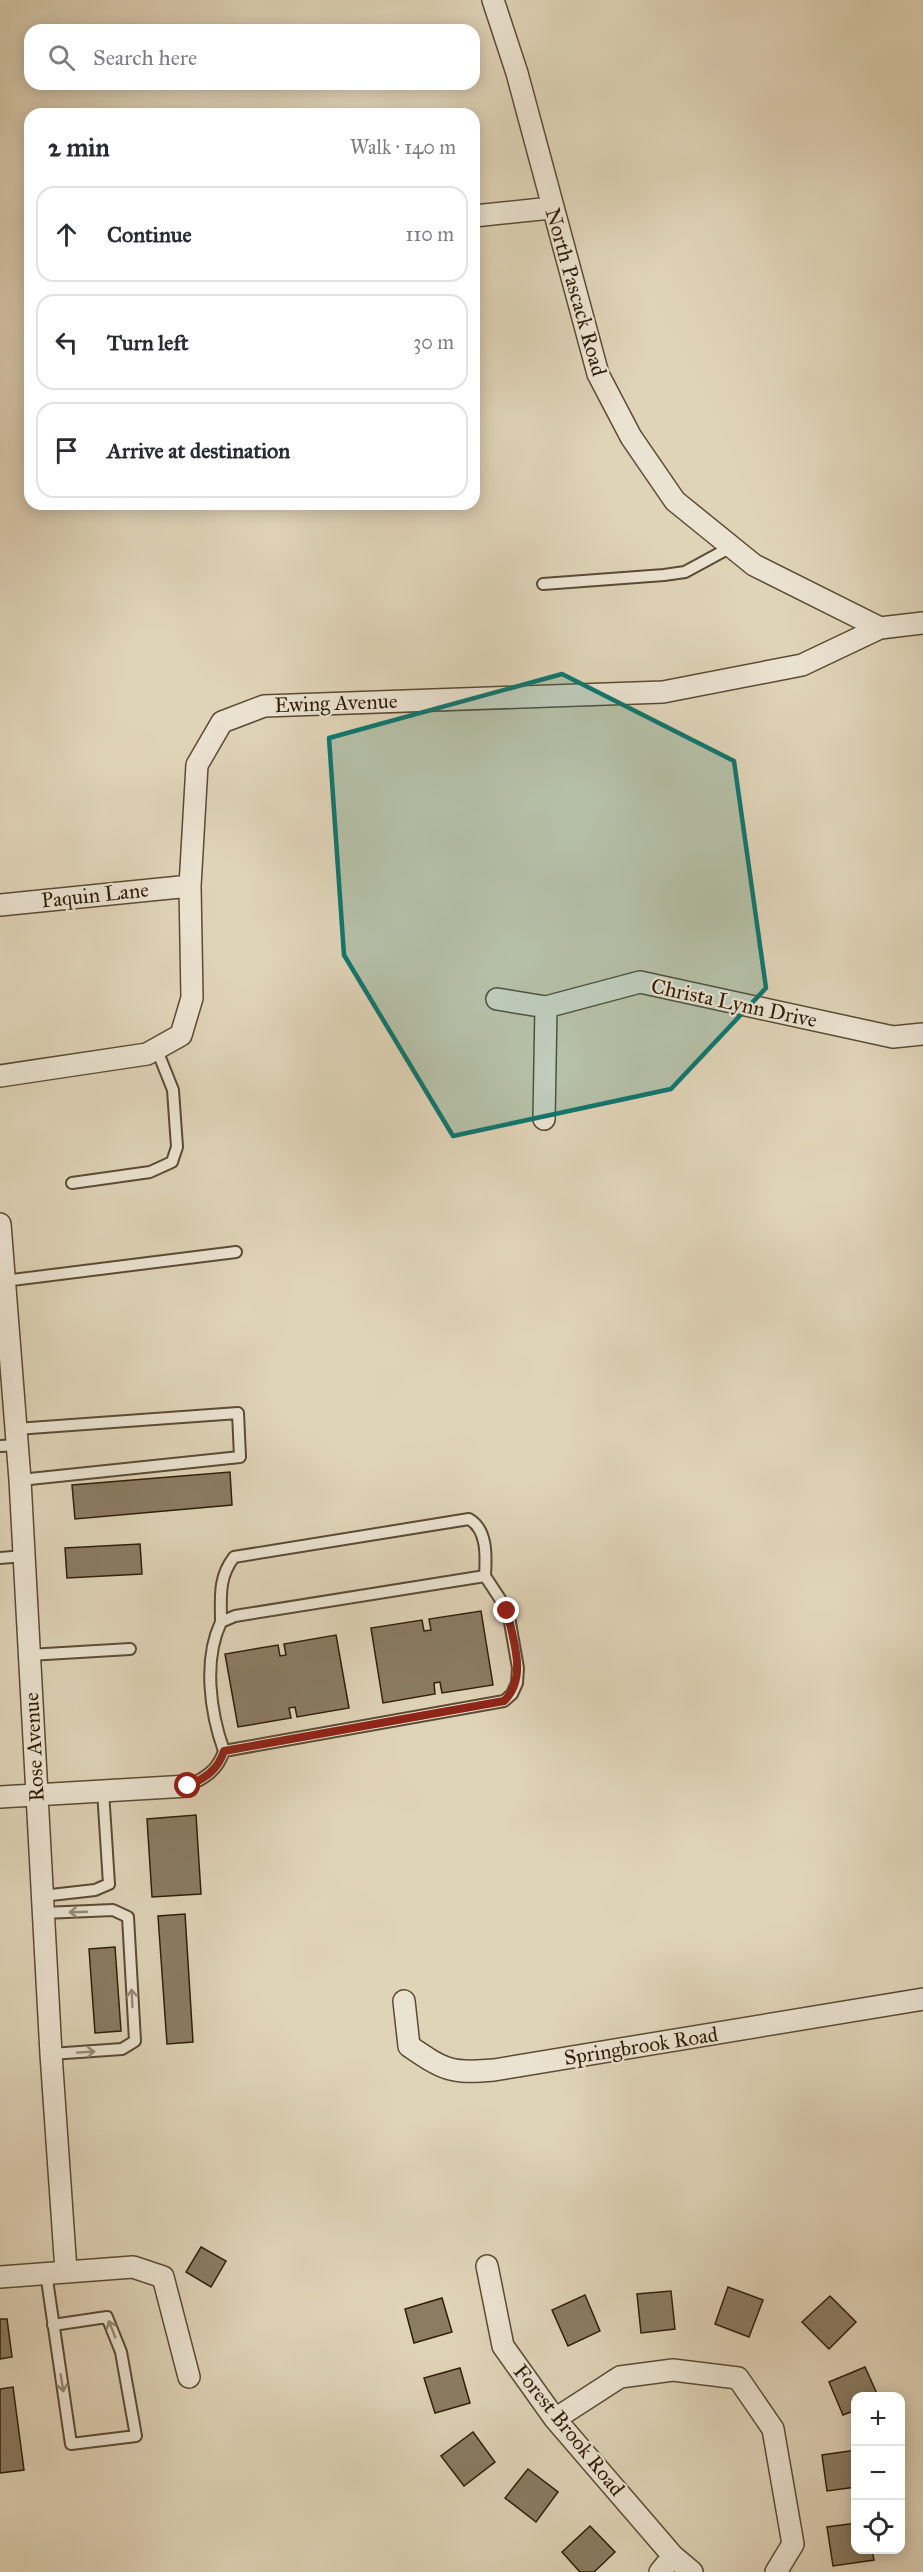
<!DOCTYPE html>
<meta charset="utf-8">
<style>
:root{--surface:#fff;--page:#f2f2f3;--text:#2b2b33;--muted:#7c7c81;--line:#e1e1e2}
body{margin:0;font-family:"IM FELL Great Primer",serif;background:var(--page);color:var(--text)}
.controls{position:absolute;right:18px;bottom:18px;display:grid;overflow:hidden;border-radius:12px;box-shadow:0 3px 15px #0003}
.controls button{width:54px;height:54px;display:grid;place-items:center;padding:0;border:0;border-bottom:2px solid var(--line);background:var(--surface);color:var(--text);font:30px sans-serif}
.stop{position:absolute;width:18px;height:18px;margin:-14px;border:4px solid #8f2418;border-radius:50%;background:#fff}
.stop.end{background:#8f2418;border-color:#fff;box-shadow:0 2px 6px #0008}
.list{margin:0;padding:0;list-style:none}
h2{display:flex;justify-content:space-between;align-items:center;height:78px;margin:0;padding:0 24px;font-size:26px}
h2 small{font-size:20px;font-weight:400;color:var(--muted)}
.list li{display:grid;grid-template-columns:39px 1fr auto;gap:18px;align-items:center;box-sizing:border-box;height:96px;margin:0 12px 12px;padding:0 12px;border:2px solid var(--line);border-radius:18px}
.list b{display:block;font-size:22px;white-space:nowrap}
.list em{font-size:20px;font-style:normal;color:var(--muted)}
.icon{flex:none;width:33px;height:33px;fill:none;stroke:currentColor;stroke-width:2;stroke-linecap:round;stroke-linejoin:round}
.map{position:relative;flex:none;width:923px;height:2572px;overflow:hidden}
.search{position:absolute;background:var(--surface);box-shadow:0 3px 15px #0003;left:24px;top:24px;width:456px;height:66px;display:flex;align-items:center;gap:15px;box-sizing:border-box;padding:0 21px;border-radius:18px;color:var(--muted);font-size:22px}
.panel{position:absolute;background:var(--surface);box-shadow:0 3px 15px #0003;left:24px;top:108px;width:456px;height:402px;border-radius:18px}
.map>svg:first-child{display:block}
.building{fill:#8b7c63;stroke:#2f1d07;stroke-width:1.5}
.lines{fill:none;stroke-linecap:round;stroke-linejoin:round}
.lane-casing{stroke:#5b4b33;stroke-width:14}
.street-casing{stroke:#5b4b33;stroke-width:24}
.lane{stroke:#ebe3d1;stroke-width:10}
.street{stroke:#ebe3d1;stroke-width:21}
.oneway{stroke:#968a76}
.route{stroke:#8f2418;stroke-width:8}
.marked{fill:#0f766e;fill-opacity:0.2;stroke:#0f766e;stroke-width:4.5;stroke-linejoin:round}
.labels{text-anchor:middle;stroke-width:4.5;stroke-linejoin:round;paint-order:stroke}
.street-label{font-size:21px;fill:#2f1d07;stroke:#ebe3d1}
</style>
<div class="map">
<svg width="923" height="2572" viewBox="0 0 923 2572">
<rect width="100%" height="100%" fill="#e0d4b8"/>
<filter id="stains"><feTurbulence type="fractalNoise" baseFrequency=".00333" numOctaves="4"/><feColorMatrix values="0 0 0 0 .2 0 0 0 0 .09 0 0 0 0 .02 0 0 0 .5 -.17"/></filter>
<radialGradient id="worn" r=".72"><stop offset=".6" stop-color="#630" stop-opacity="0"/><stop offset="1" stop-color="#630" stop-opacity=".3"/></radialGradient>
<path class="building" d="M230,1472L232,1505L75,1519L72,1485Z
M140,1544L142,1574L67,1578L65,1548Z
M481,1611L493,1685L442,1693L440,1682L434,1683L435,1694L383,1703L371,1628L422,1620L424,1631L431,1630L429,1619Z
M336,1635L349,1708L297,1717L295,1707L289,1708L291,1718L238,1727L225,1654L278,1645L280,1656L286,1655L284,1644Z
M196,1815L201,1894L152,1897L147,1819Z
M185,1914L193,2042L167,2044L158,1916Z
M115,1947L121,2031L95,2033L89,1949Z
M201,2247L226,2261L211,2287L186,2272Z
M728,2287L763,2300L749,2337L715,2324Z
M671,2291L675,2329L641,2333L637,2294Z
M585,2295L600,2331L568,2346L552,2310Z
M830,2296L856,2322L829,2349L802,2322Z
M442,2298L452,2332L414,2343L405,2309Z
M0,2319H7L12,2357L0,2359Z
M865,2367L878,2396H856V2410L843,2415L829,2382Z
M460,2368L470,2403L435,2413L424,2378Z
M13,2387L24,2470L0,2473V2389Z
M473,2432L495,2462L464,2486L441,2456Z
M856,2450V2487L827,2491L822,2455Z
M528,2469L558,2492L536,2522L505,2498Z
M856,2523V2550H872L874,2560L833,2566L827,2527Z
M590,2526L615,2552L594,2572H580L562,2552Z"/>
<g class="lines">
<g class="lane-casing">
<path id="lane" d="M543,584L664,575L685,572L731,547
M72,1183L150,1172L172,1162L177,1147L173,1090L157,1050
M4,1281L236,1252
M16,1429L238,1413L240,1457L20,1480
M0,1446L17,1445
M0,1558L24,1556
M221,1622C221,1597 218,1578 234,1557L469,1519C488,1530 486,1557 485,1576
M29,1655L130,1649
M188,1786C205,1778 218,1770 224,1751L504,1701L512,1694L517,1683L518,1668L508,1611L485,1576L235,1616L221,1622C203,1660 210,1712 224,1751
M42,1896L95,1890L109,1884L103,1791
M43,1913L113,1910L128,1917L135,2041L122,2049L51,2054
M46,2273L71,2444L136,2436L121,2352L107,2317L53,2325"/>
</g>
<g class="street-casing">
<path id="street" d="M493,0L517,73L598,374L631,437L675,501L754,565L880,628L923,623
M474,216L551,208
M0,905L190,886
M497,999L546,1007L640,982L893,1037L923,1034
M0,1076L147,1054L181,1035L192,998L190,886L197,765L222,722L264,706L663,692L802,665L880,628
M544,1119L546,1007
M0,1224L20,1480L51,2054L66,2271
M0,1797L188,1786
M404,2001L409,2046C444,2070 451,2074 494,2070L923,1999
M487,2266L503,2346L555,2419L673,2556L692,2572
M0,2277L133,2267L163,2277L189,2377
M555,2419L620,2377L673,2370L738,2378L773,2429L793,2544L776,2572
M660,2572L673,2556"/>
</g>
<use href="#lane" class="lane"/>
<use href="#street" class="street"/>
</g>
<defs><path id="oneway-shaft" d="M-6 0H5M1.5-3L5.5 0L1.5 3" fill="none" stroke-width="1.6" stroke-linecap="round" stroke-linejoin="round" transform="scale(1.5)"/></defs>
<g class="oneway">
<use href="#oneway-shaft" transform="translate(78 1912) rotate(178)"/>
<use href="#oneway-shaft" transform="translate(132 1998) rotate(-93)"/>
<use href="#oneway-shaft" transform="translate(86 2052) rotate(-4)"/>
<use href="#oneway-shaft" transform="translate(112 2329) rotate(-112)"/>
<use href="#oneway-shaft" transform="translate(62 2383) rotate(81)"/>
</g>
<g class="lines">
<path class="route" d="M188,1786C205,1778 218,1770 224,1751L504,1701C528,1678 513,1640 507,1611"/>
</g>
<path class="marked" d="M562,674L734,761L766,988L671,1089L453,1136L344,955L329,738Z"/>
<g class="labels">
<g class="street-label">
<text transform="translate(576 292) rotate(74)" y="7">North Pascack Road</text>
<text transform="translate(336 703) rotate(-2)" y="7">Ewing Avenue</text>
<text transform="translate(95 895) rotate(-6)" y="7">Paquin Lane</text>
<text transform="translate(734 1003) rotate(12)" y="7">Christa Lynn Drive</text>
<text transform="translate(34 1747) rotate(-93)" y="7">Rose Avenue</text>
<text transform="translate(641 2046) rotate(-9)" y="7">Springbrook Road</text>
<text transform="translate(569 2430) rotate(51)" y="7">Forest Brook Road</text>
</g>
</g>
<rect width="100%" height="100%" filter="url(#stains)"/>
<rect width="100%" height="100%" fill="url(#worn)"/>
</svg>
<div class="controls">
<button>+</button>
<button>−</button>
<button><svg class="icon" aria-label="locate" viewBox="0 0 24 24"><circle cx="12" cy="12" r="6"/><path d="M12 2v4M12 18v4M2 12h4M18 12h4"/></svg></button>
</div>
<div class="stop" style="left:188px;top:1786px"></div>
<div class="stop end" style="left:507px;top:1611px"></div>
<div class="search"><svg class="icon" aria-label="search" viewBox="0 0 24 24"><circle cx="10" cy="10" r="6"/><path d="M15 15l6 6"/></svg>Search here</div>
<section class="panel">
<h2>2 min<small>Walk · 140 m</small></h2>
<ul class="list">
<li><svg class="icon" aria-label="ahead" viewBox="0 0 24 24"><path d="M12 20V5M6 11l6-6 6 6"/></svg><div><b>Continue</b></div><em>110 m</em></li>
<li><svg class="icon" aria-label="left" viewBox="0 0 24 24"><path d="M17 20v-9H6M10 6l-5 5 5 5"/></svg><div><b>Turn left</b></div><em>30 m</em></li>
<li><svg class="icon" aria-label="arrive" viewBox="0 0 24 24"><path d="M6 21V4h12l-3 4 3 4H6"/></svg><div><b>Arrive at destination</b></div></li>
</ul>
</section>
</div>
